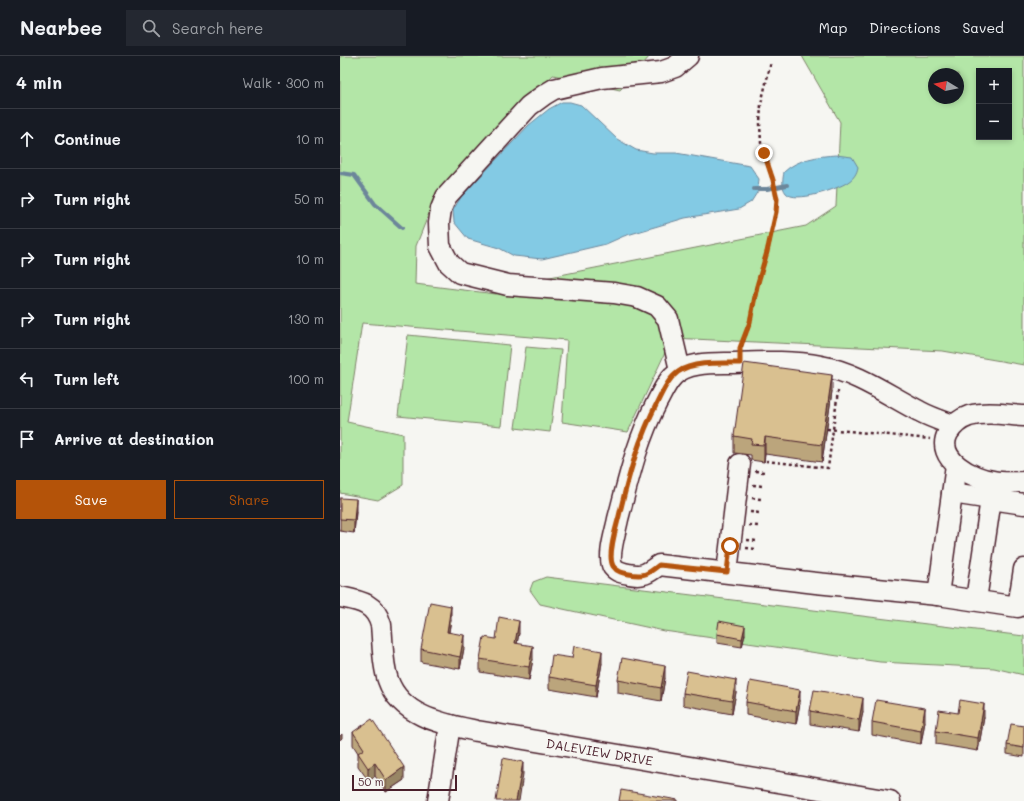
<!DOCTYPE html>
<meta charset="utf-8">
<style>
:root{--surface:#171b24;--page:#242831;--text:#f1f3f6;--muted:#9ea1a6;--line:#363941;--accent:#b45309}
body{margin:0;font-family:Mali,sans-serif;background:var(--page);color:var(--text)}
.controls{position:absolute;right:12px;top:12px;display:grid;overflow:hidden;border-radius:0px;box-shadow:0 2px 6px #0003}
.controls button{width:36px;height:36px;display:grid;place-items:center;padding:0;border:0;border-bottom:1px solid var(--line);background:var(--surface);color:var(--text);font:20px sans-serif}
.compass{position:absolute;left:588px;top:12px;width:36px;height:36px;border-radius:50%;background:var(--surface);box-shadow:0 2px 6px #0003;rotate:280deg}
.scale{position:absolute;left:12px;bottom:10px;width:105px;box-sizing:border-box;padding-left:4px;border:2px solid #4a1f2b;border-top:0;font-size:11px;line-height:14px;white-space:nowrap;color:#4a1f2b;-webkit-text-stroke:3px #f6f6f2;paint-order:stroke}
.stop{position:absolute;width:12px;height:12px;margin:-9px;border:3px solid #b45309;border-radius:50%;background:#fff}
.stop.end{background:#b45309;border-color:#fff;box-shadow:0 1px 4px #0008}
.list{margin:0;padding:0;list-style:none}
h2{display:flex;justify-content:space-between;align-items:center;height:52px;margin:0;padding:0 16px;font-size:17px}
h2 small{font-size:13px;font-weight:400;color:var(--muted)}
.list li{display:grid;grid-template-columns:26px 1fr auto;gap:12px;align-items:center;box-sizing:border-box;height:60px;padding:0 16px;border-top:1px solid var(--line)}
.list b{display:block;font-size:15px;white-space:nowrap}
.list em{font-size:13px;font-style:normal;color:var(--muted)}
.actions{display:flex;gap:8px;padding:12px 16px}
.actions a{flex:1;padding:9px 0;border:1px solid var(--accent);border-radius:0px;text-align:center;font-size:14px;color:var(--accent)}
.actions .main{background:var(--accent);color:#fff}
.icon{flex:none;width:22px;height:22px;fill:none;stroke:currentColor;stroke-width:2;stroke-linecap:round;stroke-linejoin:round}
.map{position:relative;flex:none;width:684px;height:745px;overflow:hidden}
header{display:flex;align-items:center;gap:24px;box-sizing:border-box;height:56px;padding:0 20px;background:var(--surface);border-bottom:1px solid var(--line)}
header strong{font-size:19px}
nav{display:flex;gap:22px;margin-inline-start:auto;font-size:14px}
.search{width:280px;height:36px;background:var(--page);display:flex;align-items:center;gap:10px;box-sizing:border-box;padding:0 14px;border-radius:0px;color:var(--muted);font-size:15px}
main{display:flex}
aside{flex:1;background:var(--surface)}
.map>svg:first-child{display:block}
.green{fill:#b3e6a7;stroke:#7e8269;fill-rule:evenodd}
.water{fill:#83cae4;stroke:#6c869a}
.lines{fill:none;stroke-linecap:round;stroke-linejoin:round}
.stream{stroke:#6c869a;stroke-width:4}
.minor-casing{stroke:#4a1f2b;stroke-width:23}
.path{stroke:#4a1f2b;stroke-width:2.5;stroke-dasharray:3 3;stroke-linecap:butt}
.minor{stroke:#f6f6f2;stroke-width:20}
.wall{fill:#bba57c;stroke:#4a1f2b}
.shaded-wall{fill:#988665;stroke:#4a1f2b}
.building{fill:#d9c090;stroke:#4a1f2b}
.route{stroke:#b45309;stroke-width:5}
.labels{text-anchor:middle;stroke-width:3;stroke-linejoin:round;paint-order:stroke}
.street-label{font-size:13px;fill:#4a1f2b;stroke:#f6f6f2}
</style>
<header>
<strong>Nearbee</strong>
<div class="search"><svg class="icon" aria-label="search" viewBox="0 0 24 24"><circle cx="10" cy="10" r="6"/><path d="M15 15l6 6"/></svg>Search here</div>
<nav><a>Map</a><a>Directions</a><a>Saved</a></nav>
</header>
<main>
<aside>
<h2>4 min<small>Walk · 300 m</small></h2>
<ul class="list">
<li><svg class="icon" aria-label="ahead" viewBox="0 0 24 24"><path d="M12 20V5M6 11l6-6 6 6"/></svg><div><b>Continue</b></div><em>10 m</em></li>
<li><svg class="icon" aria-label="right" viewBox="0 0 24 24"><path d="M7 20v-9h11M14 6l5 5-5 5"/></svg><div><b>Turn right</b></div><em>50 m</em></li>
<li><svg class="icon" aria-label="right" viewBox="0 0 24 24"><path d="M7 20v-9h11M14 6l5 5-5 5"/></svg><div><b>Turn right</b></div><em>10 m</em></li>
<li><svg class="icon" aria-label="right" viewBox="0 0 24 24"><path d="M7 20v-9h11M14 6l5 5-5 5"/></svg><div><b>Turn right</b></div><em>130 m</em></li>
<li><svg class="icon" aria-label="left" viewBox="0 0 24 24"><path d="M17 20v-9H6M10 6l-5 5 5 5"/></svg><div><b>Turn left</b></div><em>100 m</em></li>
<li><svg class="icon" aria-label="arrive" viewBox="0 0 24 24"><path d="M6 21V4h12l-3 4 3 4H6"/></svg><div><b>Arrive at destination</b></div></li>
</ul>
<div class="actions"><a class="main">Save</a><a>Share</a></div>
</aside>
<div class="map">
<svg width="684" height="745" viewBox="0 0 684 745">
<rect width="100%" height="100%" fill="#f6f6f2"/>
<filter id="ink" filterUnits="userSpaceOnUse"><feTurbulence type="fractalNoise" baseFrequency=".025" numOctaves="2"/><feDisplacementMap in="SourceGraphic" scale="8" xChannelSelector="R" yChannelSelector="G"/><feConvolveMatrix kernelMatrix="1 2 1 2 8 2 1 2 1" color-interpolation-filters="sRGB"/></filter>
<g filter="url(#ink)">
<path class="green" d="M0,0H310L280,34L213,19L95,142L76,190L75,228L156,238L200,223L466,170L496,150L500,66L462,0H684V309L603,295L332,282L288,376L222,366L227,284L22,267L7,366L63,378V429L38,444L0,437ZM639,15H669V81H639ZM594,18H618V42H594Z
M68,279L170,289L161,370L58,360Z
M186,291L221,294L210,376L175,372Z
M206,521L684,580V619L654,612L540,606L324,575L200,548L190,534L193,526Z"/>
<path class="water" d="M222,46H230L241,49L277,83L296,94L313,97H336L410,110L419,123L418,135L411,146L399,153L345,162L284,180L266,188L202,203L174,200L159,192L128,183L114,166L113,154L121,141L189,69L209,53Z
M496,99L512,101L518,111C517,117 514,122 508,126C498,133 455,148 446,137C441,131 443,122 444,116C457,103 479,100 496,99Z"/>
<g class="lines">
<path class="stream" d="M0,117L14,119L35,148L62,172
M414,133H427L447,129"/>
<g class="minor-casing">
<g id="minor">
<path d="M340,314L328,263L317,250L297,241L274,237L168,229L120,217L109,207L100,190L99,167L101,153L106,141L189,50L204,39L214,33L262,22L321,16L335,11L348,0"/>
<path d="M684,360C666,359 647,355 629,360C620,363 613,369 608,377C594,403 633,423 653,425C663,427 674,426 684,426"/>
<path d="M613,369C602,365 590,361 579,355C548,339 516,316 481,310C451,304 420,306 390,307C372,307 346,306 333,320C326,327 322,337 317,346C297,385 289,421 278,463C276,474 267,501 273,511C277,516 283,517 289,518C303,521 308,517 319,509L476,527L598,539L678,551L684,513"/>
<path d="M612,437L684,448"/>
<path d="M387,516L400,408"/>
<path d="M598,539L616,409"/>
<path id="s1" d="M0,541C20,545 35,547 41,569C43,587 42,607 48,624C61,661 104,668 137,675L550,745"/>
<path d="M636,544L651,443"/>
<path d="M98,745L110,669"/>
</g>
</g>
<path class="path" d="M401,291L410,266L417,230L427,196L436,156L437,143L433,124L421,87L420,68L421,48L431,6
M487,373L590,383
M426,405L488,412L498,335
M415,415L424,416
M413,429L423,430
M412,442L421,443
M410,456L420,457
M409,469L418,470
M407,484L417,485
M406,492L416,493"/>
<use href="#minor" class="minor"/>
</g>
<path class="wall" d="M492,335L482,406L425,398L424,406L411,404V399L394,397V380Z
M0,442L16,456L14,477L0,475Z
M111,563L109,576L124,592L120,613L81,606V593Z
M179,577L177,587L193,603L189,624L140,616V603L156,583Z
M377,578H405L402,591L377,587Z
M262,607L256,641L209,633V621Z
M325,622L321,645L278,637V624Z
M396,636L392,658L343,649V637Z
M406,646L460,647L456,668L406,659Z
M470,655H523L519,676L470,668Z
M618,657L644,661L638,695L596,688V675Z
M585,665L581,688L532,679V666Z
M684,670V701L667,698V689Z
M13,676L64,724L46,736L35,720L28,724L18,710V697L13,689Z"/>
<path class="shaded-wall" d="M492,319V335L482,406V389Z
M425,381V398L424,406V389Z
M16,443V456L14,477V464Z
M111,550V563L107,588V576Z
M179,565V577L175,600V587Z
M405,570V578L402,591V583Z
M124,579V592L120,613V601Z
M193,590V603L189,624V611Z
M262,595V607L256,641V629Z
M325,610V622L321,645V632Z
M396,624V636L392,658V645Z
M460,634V647L456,668V655Z
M523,642V655L519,676V664Z
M644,648V661L638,695V682Z
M585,652V665L581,688V675Z
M2,678V682L0,684V680Z
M183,706V718L179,745H176Z
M35,707V720L28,724V712Z
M64,711V724L46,736V724Z"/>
<path class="building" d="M404,307L492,319L482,389L425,381L424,389L411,388L412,383L394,380Z
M0,442L16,443L14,464L0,463Z
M90,546L111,550L107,576L124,579L120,601L81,593Z
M159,561L179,565L175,587L193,590L189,611L140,603L144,581L156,583Z
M379,565L405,570L402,583L377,578Z
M234,590L262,595L256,629L209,621L212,599L232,602Z
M282,602L325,610L321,632L278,624Z
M347,615L396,624L392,645L343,637Z
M410,625L460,634L456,655L406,646Z
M474,634L523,642L519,664L470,655Z
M536,644L585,652L581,675L532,666Z
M620,644L644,648L638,682L596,675L599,654L618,657Z
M32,663L64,711L46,724L35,707L28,712L18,697L24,693L13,676Z
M671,668L684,670V692L667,689Z
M163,702L183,706L176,745H156Z
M281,734L338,744V745H279Z"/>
</g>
<g class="lines" filter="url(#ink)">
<path class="route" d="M390,490L387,516L319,509C308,518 304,521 289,518C283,517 277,516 273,510C267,500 276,472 279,460C289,418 298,384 318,345C323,335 328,323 338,316C353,305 382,307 400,307V292L410,266L417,230L427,196L436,156L437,143L433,124L424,97"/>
</g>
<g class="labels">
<g class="street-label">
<text dy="5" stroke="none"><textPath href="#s1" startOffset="341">DALEVIEW DRIVE</textPath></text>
</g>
</g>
</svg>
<div class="controls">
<button>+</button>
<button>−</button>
</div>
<svg class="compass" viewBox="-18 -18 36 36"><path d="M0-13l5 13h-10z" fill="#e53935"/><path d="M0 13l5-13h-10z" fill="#9ea1a6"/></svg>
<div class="scale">50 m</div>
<div class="stop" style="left:390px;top:490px"></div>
<div class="stop end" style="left:424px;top:97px"></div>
</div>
</main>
